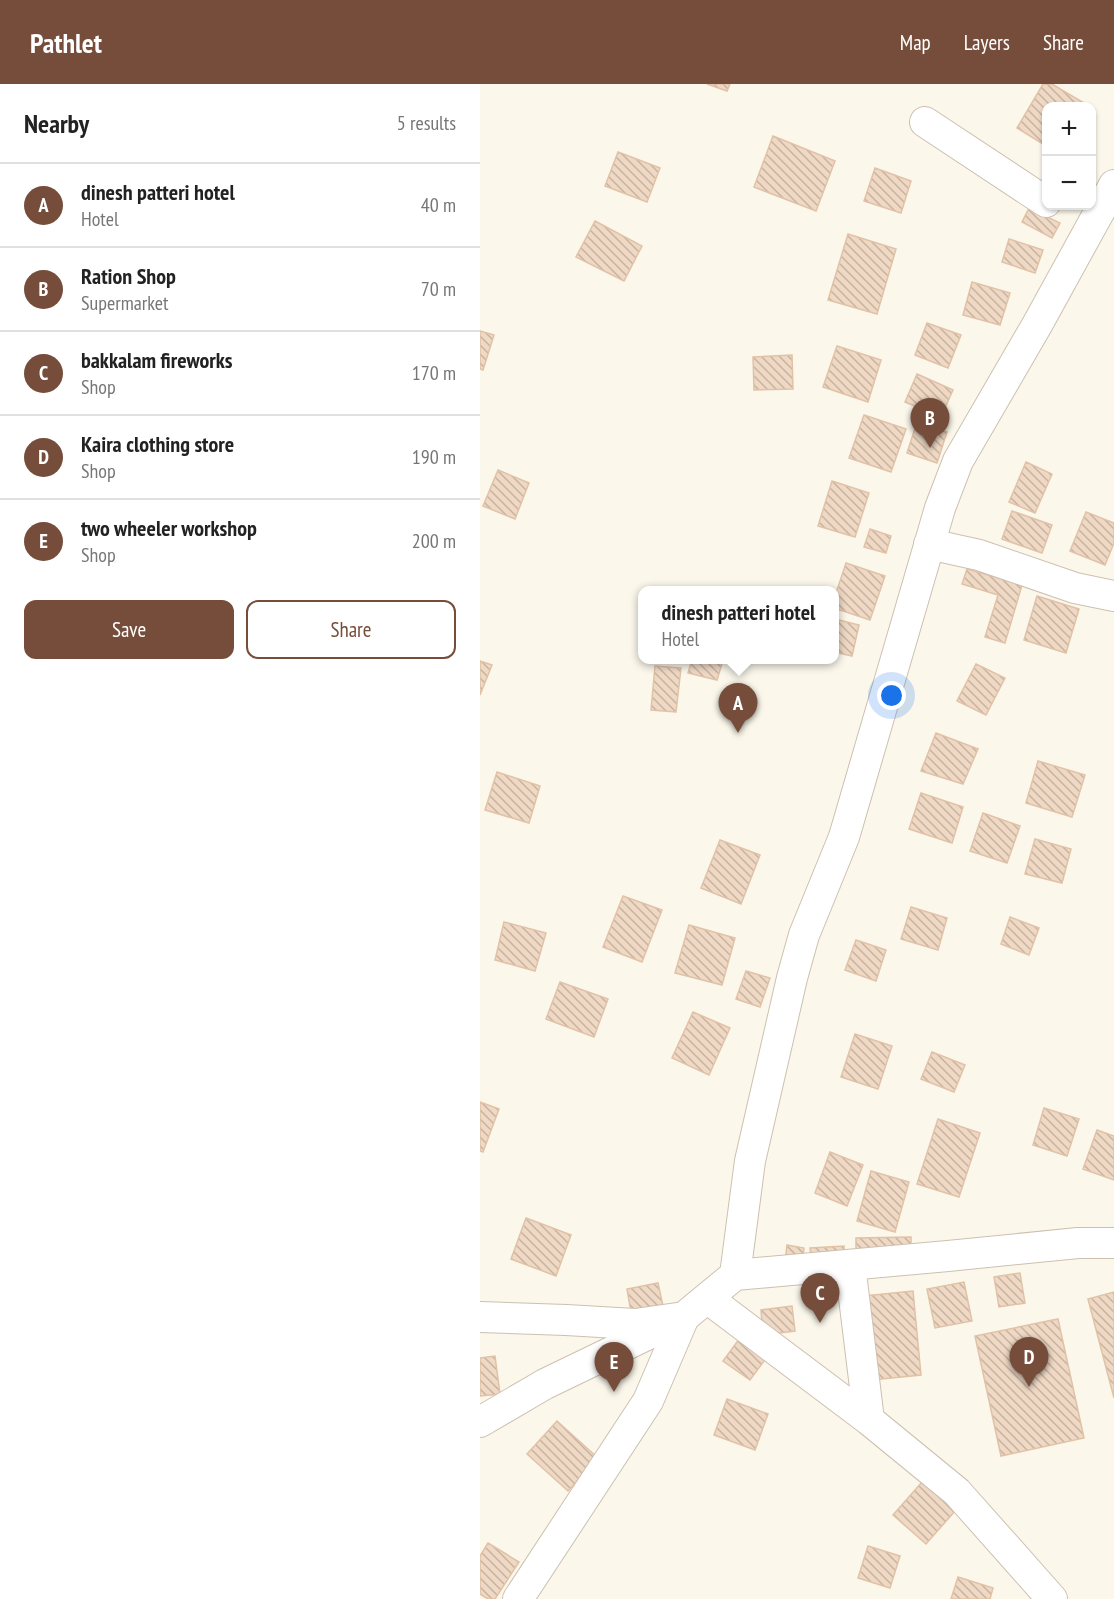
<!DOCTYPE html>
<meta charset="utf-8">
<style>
:root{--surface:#fff;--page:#f2f2f2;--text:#222;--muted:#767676;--line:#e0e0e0;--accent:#764d3b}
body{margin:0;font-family:"PT Sans Narrow",sans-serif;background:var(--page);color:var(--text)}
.controls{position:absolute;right:18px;top:18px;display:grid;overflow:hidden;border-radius:12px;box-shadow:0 2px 4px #0004}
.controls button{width:54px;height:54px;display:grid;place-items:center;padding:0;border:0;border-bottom:2px solid var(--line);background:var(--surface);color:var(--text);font:30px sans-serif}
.you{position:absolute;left:412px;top:612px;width:21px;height:21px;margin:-15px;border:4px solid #fff;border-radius:50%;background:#1a73e8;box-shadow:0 0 0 9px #1a73e833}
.badge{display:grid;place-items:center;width:39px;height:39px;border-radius:50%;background:var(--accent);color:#fff;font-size:20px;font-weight:700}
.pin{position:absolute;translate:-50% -50px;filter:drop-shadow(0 2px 3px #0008)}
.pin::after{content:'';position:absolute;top:32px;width:21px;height:18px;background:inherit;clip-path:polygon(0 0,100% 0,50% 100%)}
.popup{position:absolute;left:158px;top:502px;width:201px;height:78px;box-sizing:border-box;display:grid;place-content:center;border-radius:12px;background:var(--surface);filter:drop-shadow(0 2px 4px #0005);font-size:20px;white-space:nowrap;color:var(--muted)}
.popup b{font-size:22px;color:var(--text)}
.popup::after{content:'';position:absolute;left:50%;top:100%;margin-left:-12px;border:12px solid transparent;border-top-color:var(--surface)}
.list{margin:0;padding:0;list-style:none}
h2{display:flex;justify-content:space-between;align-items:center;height:78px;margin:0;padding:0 24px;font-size:26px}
h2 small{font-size:20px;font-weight:400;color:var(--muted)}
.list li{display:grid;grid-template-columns:39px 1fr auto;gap:18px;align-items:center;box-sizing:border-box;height:84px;padding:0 24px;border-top:2px solid var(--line)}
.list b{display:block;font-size:22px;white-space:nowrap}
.list p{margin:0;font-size:20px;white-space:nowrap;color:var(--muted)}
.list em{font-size:20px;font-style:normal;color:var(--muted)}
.actions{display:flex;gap:12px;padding:18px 24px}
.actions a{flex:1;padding:14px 0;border:2px solid var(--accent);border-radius:12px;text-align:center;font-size:21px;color:var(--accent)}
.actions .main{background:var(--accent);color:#fff}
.map{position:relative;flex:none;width:634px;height:1515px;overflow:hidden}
header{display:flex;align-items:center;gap:36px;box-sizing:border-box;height:84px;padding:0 30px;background:var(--accent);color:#fff}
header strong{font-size:28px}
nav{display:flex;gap:33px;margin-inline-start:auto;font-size:21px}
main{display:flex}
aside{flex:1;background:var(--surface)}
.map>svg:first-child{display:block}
.building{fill:url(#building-back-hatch);stroke:#e1c2a6;stroke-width:1.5}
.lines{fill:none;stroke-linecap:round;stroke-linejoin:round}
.minor-casing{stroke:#cdc0b1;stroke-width:32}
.minor{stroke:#fff;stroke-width:30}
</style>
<header>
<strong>Pathlet</strong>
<nav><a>Map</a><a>Layers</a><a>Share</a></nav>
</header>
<main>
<aside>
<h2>Nearby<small>5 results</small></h2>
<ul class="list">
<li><span class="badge">A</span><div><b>dinesh patteri hotel</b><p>Hotel</p></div><em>40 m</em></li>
<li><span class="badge">B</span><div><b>Ration Shop</b><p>Supermarket</p></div><em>70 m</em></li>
<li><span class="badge">C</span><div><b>bakkalam fireworks</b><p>Shop</p></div><em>170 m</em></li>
<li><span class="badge">D</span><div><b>Kaira clothing store</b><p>Shop</p></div><em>190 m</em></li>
<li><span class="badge">E</span><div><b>two wheeler workshop</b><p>Shop</p></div><em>200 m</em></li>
</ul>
<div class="actions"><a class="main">Save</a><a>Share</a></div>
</aside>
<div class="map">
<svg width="634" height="1515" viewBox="0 0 634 1515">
<defs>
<pattern id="building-back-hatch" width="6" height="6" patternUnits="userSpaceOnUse" patternTransform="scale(1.5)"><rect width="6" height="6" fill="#efd9c5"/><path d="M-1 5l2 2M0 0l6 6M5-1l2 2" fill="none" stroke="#c6b3a2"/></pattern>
</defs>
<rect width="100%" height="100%" fill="#fbf7eb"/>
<path class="building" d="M227,0H250L247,7Z
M563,0H572L609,22H566V62L537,44Z
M293,52L355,77L336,127L274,103Z
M138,68L180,84L167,118L125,102Z
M395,84L431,97L421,129L384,117Z
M549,124L580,139L572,154L542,138Z
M115,137L162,162L144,197L96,173Z
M368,150L416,165L397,230L348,216Z
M529,155L563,166L555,189L522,178Z
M492,198L530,209L520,241L483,231Z
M447,239L481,251L468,284L435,271Z
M0,247L14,251L3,286L0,285Z
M357,262L401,276L388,318L343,303Z
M312,271L313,305L274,306L273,273Z
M437,290L473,306L461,333L425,318Z
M384,331L426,345L411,388L369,374Z
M437,338L467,348L457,379L427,369Z
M546,378L572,390L555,429L529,418Z
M18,386L49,399L35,435L3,422Z
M352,397L389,409L375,453L338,442Z
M532,427L572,441L562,469L522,455Z
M606,428L634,439V459L625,481L590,467Z
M390,445L411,452L406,469L384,463Z
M366,479L405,492L390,536L354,524V515Z
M487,485L542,501L525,559L505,553L518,511L482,500Z
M557,512L599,525L586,569L544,556Z
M355,535L379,541L372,572L354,568Z
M212,576H243L237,596L208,589Z
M0,577L12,581L0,611Z
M496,580L525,594L506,631L477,617Z
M175,582L201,584L196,628L171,626Z
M456,649L498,665L483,700L441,687Z
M558,677L605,691L592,733L546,719Z
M17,688L60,702L49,739L5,726Z
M441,709L483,723L472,759L429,745Z
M503,729L540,742L527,779L490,767Z
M555,755L591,765L582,799L545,790Z
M240,756L280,771L261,820L221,804Z
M143,812L182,826L162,878L123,863Z
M431,823L467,834L458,866L421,855Z
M530,833L559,844L549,871L521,860Z
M24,838L66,849L55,887L15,876Z
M209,841L255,854L242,901L195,889Z
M376,856L406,866L396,897L365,886Z
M266,887L290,894L280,923L256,915Z
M80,898L128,915L114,953L66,935Z
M213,928L250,944L229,991L192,974Z
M375,950L412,962L398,1005L361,993Z
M452,968L485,981L474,1008L441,995Z
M0,1018L19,1025L3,1068L0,1067Z
M564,1024L599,1035L587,1072L553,1061Z
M458,1035L500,1049L479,1113L437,1100Z
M617,1046L634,1052V1096L603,1085Z
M350,1068L383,1081L367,1122L335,1109Z
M391,1087L429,1098L415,1148L377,1137Z
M46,1134L91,1151L76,1192L31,1175Z
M431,1153V1170L376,1172V1154Z
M307,1161L324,1164L322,1181L305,1179Z
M364,1162V1175L331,1176L330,1164Z
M540,1189L545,1219L519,1223L514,1193Z
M484,1198L492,1237L455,1244L447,1205Z
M178,1199L183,1222L151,1228L147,1205Z
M433,1207L441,1291L392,1296L384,1212Z
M634,1208V1314L608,1215Z
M312,1222L315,1247L283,1251L281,1226Z
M578,1235L604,1354L521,1372L495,1252Z
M265,1247L292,1266L270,1296L243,1277Z
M15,1272L20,1310L0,1312V1274Z
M247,1315L288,1330L275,1366L234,1351Z
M77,1337L118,1374L88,1407L47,1370Z
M442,1398L475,1427L446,1460L413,1431Z
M8,1459L39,1478L15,1515H8L0,1510V1472Z
M388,1462L420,1472L410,1504L378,1494Z
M478,1493L513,1504L510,1515H471Z"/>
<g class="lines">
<g class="minor-casing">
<path id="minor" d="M445,38L566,118
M449,460L499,471L595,504L634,512
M370,1181L389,1336
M255,1191L468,1172L598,1159H634
M227,1214L389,1336L477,1408L572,1515
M0,1233L86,1236L155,1240L204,1233L255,1191L270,1077L312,894L324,851L364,753L460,424L478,377L557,241L634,101
M0,1338L65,1300L183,1243
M38,1515L168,1317L204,1233"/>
</g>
<use href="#minor" class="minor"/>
</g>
</svg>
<div class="controls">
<button>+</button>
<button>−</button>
</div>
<div class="you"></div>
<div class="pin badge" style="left:258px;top:649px">A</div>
<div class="popup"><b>dinesh patteri hotel</b>Hotel</div>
<div class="pin badge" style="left:450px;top:364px">B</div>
<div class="pin badge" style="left:340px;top:1239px">C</div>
<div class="pin badge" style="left:549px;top:1303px">D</div>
<div class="pin badge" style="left:134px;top:1308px">E</div>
</div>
</main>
